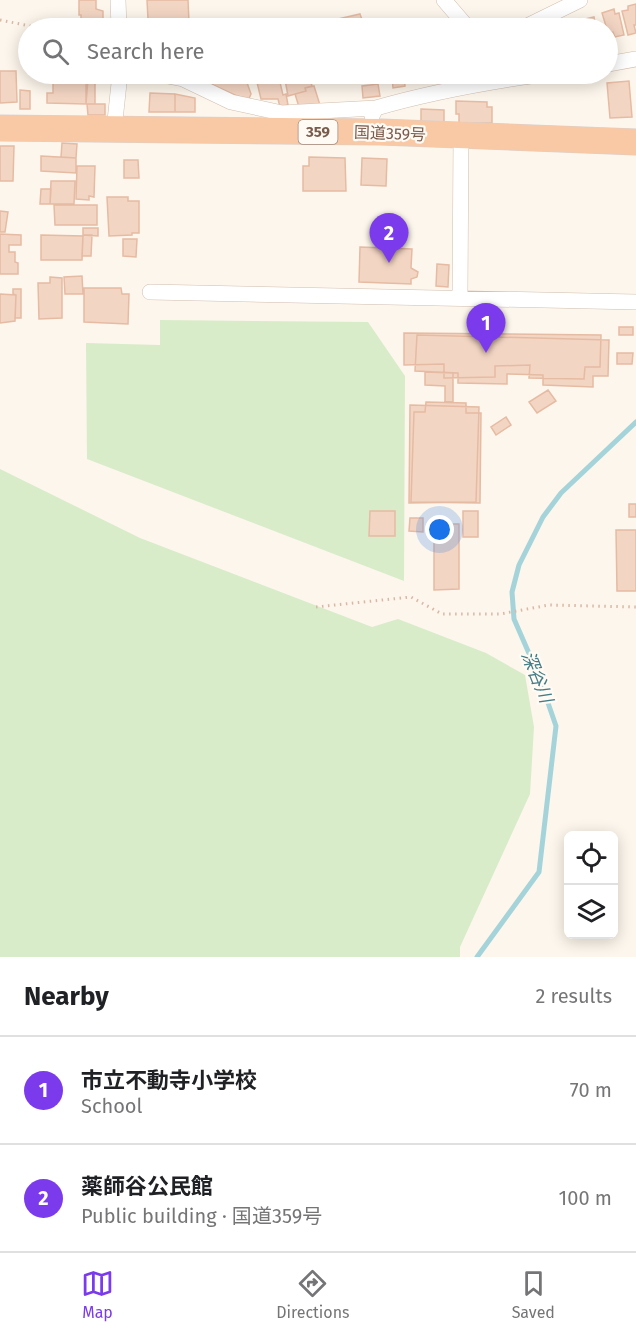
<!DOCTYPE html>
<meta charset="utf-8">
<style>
:root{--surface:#fff;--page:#f2f2f2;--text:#202124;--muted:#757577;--line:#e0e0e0;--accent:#7c3aed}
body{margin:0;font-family:"Fira Sans","Noto Sans JP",sans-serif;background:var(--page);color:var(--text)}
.controls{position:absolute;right:18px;bottom:18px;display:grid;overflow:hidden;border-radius:9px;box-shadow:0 3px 15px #0003}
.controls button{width:54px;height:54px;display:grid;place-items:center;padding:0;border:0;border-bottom:2px solid var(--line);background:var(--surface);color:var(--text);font:30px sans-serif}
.you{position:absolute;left:440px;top:530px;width:21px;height:21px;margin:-15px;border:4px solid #fff;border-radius:50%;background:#1a73e8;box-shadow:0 0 0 9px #1a73e833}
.badge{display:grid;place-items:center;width:39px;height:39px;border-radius:50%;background:var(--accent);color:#fff;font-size:20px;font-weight:700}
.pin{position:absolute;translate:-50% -50px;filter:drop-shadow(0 2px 3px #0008)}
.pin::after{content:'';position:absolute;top:32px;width:21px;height:18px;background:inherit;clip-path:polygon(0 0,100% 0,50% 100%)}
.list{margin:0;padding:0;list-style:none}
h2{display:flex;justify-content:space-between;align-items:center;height:78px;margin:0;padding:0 24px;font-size:26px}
h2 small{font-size:20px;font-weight:400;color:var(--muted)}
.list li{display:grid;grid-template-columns:39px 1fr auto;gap:18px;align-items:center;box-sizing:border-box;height:108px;padding:0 24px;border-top:2px solid var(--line)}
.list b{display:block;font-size:22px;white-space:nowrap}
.list p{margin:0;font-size:20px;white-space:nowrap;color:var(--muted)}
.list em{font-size:20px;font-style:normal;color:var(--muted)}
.icon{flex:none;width:33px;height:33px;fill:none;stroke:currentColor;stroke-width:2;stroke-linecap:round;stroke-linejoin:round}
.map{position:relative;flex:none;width:636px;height:957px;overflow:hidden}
.search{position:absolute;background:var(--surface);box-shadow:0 3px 15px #0003;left:18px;right:18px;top:18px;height:66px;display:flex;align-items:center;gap:15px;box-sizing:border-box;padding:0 21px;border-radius:33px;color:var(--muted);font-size:22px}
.sheet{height:294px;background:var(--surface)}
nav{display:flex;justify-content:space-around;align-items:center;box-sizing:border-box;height:84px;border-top:2px solid var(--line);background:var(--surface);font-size:16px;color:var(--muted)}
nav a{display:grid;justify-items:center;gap:3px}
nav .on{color:var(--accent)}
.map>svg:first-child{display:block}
.green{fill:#d8ecc9}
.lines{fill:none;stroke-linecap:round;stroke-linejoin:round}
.stream{stroke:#a5d3da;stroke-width:5}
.building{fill:#f3d5c3;stroke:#e6bba3;stroke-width:1.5}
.minor-casing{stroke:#d1beb0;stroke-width:16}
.trunk-casing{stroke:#dad1cd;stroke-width:27}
.path{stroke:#d9b8a5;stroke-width:3;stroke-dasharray:1.5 4.5;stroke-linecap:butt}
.minor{stroke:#fff;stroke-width:15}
.trunk{stroke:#f9c8a4;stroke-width:26}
.labels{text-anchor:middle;stroke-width:4.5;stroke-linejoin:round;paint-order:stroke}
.shield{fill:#fffaf3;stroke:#a28b7f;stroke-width:1.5}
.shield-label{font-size:15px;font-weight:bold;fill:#7a5c4d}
.street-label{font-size:16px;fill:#7a5c4d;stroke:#fffaf3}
.water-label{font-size:18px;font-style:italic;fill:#437c86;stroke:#fffaf3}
</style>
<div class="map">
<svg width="636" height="957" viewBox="0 0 636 957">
<rect width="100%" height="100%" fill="#fdf6ec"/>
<path class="green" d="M160,320L368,322L405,376L404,581L87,459L86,343L160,345Z
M0,469L140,538L372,627L398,619L486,653L525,675L534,727L530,794L460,947V957H0Z"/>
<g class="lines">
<path class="stream" d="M477,957L539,872L556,726L538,674L514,619L512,592L519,565L543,517L561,493L636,422"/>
</g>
<path class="building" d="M79,0H96V9L103,11V21H107V28H85L86,24H81V15H79Z
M147,0H188L189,22L185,28H174L178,23H158V22H154V19H148Z
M636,4V25H634L636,33L628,35L622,11L628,10V6Z
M614,9L615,14L619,13L624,35L615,37L613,32L608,33L602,13Z
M360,14L365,28H313L312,25Z
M594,17L596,28H548Z
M0,71H16L17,102L0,103Z
M189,74H244L251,94L248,101Z
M255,74H278L283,95L286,94L288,105L280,107L278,99H261Z
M284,74H309L312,86L305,88L306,91L288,96Z
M366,74H404L405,86L393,88L392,77L367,80Z
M407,74H451L452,78L439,80L438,77L429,79V80L409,83Z
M53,77L65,78V80H70V77H82V80L86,83V104L47,103V93H53Z
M88,79L94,80L95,83V104H86Z
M629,81L632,117L610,118L607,83Z
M378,84L380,96L363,98L362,86Z
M314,86L320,105L299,107L295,94L306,91L305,88Z
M20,90L30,91V109H20Z
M150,93L175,94V112H149Z
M175,94L195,98V112H175Z
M456,101L487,102V107H492V123H459V114H456Z
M87,104H105V115H88Z
M421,109L444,110V123L421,122Z
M62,143L77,144L76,158L61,157Z
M0,146H14L13,181H0Z
M41,156L76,158V173L41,171Z
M309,157L345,158L346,191H303V166H309Z
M309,157L345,158L346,191H303V166H309Z
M362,158L387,159L386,186L361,185Z
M124,160H138L139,178H124Z
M77,166H95L94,197L89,196V200L76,199Z
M51,181H75L74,204H50Z
M41,189H51L50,204H40Z
M107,197H128V201H139V233H132V235L109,236Z
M54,205H97V225H55Z
M0,211L8,212L5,232H0Z
M83,228H98V236L83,235Z
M0,234L21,235V245H9V252H15V262L18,263V274H0Z
M41,235L83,236L82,260H41Z
M83,235H92L91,256H82Z
M123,239H137L136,257L123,256Z
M360,247L412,249L411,268L418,272L417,277L411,279V284L359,282Z
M437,264L449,265L448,287L436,286Z
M82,276L83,294H65L64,277Z
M50,277L62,278V318L39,319L38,283H50Z
M84,288H121L122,294H129L128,324L84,322Z
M13,289H21V318H15L16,295L13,294Z
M0,294L16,295L15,321L0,323Z
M619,327H633V335H619Z
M404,333L601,335L600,367H585L584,379L529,378L530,365L495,366V377L444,378V364L404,365Z
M417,335L609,340L608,376H593V387L543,385V375L507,374V384L458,383V373L415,371Z
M617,353H633L632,364H617Z
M425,372L453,373V402H445V386L425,385Z
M548,390L556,401L537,413L529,402Z
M426,402L466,403V413H481L480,503L411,502L414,412H425Z
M410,405L479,407L476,502L409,503Z
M506,417L511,425L496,435L491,427Z
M629,504H636V517H629Z
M370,511H395V536H369Z
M463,511H478V537H463Z
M410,518H423V532L409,531Z
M434,524H459V589L434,590Z
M616,530H636V591H617Z"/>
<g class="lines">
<g class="minor-casing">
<path id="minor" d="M118,0L119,28
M444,0L468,28
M523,28L580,0
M608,64L636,59
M157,74L183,79L231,102L282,113L376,108
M372,116L376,108C431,92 487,82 544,74
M114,130L120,74
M150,292L636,302
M460,298L461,136"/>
</g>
<g class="trunk-casing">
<path id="trunk" d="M0,128L381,132L636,142"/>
</g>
<path class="path" d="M0,20L40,28
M316,607L411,597L442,614H500L549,605L636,607"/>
<use href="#minor" class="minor"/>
<use href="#trunk" class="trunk"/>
</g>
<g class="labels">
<rect class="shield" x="298.5" y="120" width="39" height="24" rx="4.5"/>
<g class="shield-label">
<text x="318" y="137">359</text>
</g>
<g class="street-label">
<text transform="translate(390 133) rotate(2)" y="6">国道359号</text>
</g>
<g class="water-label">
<text transform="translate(537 677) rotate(68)" y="6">深谷川</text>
</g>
</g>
</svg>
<div class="controls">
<button><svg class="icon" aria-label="locate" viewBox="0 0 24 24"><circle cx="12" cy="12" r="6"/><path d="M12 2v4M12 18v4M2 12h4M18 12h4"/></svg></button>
<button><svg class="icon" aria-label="layers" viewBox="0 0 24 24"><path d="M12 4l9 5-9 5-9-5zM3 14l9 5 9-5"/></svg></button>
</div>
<div class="you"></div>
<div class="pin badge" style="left:486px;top:353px">1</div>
<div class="pin badge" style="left:389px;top:263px">2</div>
<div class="search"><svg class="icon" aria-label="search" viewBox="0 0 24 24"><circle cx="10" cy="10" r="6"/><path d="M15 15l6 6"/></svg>Search here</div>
</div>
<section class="sheet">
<h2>Nearby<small>2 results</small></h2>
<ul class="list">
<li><span class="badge">1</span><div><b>市立不動寺小学校</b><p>School</p></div><em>70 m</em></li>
<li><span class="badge">2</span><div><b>薬師谷公民館</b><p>Public building · 国道359号</p></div><em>100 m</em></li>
</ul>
</section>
<nav>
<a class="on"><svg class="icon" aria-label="map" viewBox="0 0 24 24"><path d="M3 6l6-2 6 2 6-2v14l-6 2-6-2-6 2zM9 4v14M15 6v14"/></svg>Map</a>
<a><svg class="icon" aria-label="directions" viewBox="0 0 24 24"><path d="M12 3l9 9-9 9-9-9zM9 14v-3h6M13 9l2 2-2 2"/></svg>Directions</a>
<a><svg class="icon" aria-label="saved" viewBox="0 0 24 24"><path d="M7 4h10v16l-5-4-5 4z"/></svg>Saved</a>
</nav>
